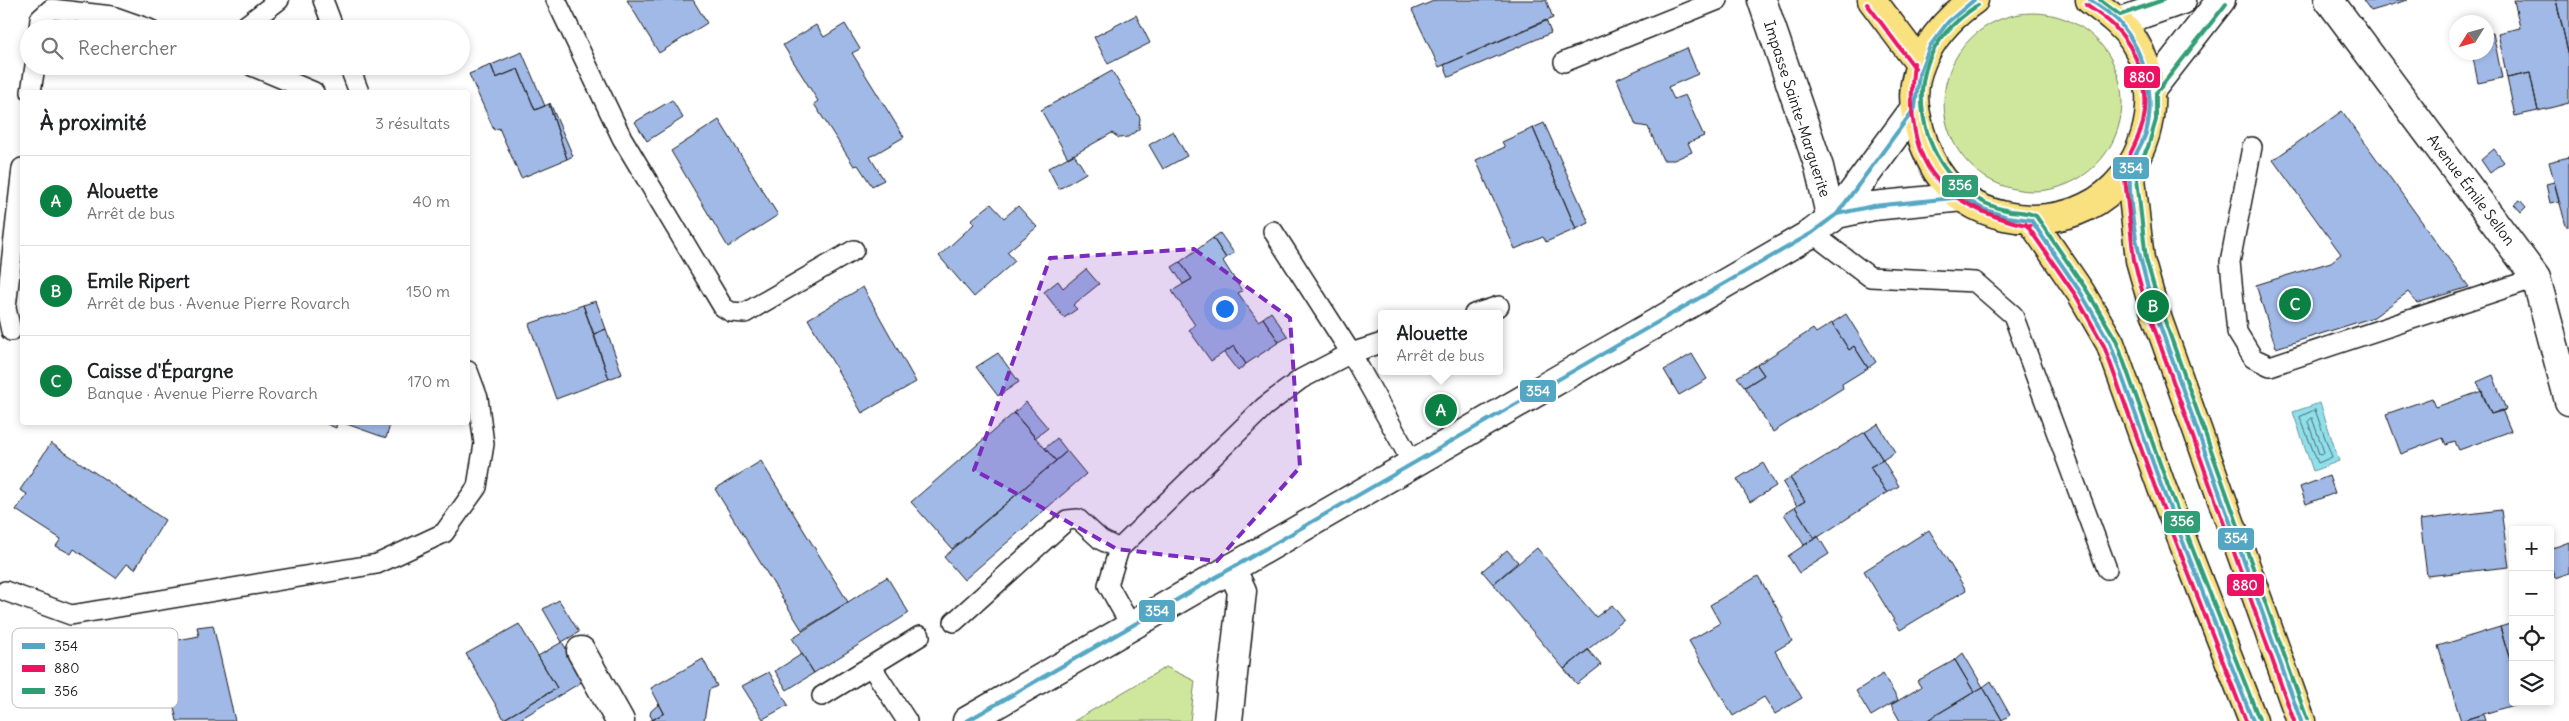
<!DOCTYPE html>
<html lang="fr">
<meta charset="utf-8">
<style>
:root{--surface:#fff;--page:#f6f6f6;--text:#202124;--muted:#757577;--line:#e0e0e0;--accent:#0b8043}
body{margin:0;font-family:Delius,sans-serif;background:var(--page);color:var(--text)}
.controls{position:absolute;right:15px;bottom:15px;display:grid;overflow:hidden;border-radius:5px;box-shadow:0 2px 8px #0003}
.controls button{width:45px;height:45px;display:grid;place-items:center;padding:0;border:0;border-bottom:1px solid var(--line);background:var(--surface);color:var(--text);font:25px sans-serif}
.compass{position:absolute;left:2449px;top:15px;width:45px;height:45px;border-radius:50%;background:var(--surface);box-shadow:0 2px 8px #0003;rotate:233deg}
.you{position:absolute;left:1224px;top:308px;width:18px;height:18px;margin:-12px;border:4px solid #fff;border-radius:50%;background:#1a73e8;box-shadow:0 0 0 8px #1a73e833}
.badge{display:grid;place-items:center;width:32px;height:32px;border-radius:50%;background:var(--accent);color:#fff;font-size:16px;font-weight:700}
.pin{position:absolute;translate:-50% -50%;border:2px solid #fff;box-shadow:0 1px 5px #0006}
.popup{position:absolute;left:1378px;top:310px;width:125px;height:65px;box-sizing:border-box;display:grid;place-content:center;border-radius:5px;background:var(--surface);filter:drop-shadow(0 1px 4px #0005);font-size:16px;white-space:nowrap;color:var(--muted)}
.popup b{font-size:19px;color:var(--text)}
.popup::after{content:'';position:absolute;left:50%;top:100%;margin-left:-10px;border:10px solid transparent;border-top-color:var(--surface)}
.list{margin:0;padding:0;list-style:none}
h2{display:flex;justify-content:space-between;align-items:center;height:65px;margin:0;padding:0 20px;font-size:21px}
h2 small{font-size:16px;font-weight:400;color:var(--muted)}
.list li{display:grid;grid-template-columns:32px 1fr auto;gap:15px;align-items:center;box-sizing:border-box;height:90px;padding:0 20px;border-top:1px solid var(--line)}
.list b{display:block;font-size:19px;white-space:nowrap}
.list p{margin:0;font-size:16px;white-space:nowrap;color:var(--muted)}
.list em{font-size:16px;font-style:normal;color:var(--muted)}
.icon{flex:none;width:28px;height:28px;fill:none;stroke:currentColor;stroke-width:2;stroke-linecap:round;stroke-linejoin:round}
.map{position:relative;flex:none;width:2569px;height:721px;overflow:hidden}
.search{position:absolute;background:var(--surface);box-shadow:0 2px 8px #0003;left:20px;top:20px;width:450px;height:55px;display:flex;align-items:center;gap:12px;box-sizing:border-box;padding:0 18px;border-radius:28px;color:var(--muted);font-size:19px}
.panel{position:absolute;background:var(--surface);box-shadow:0 2px 8px #0003;left:20px;top:90px;width:450px;height:335px;border-radius:5px}
.map>svg:first-child{display:block}
.green{fill:#cfe79d;stroke:#76825c}
.water{fill:#90e0eb;stroke:#629298}
.lines{fill:none;stroke-linecap:round;stroke-linejoin:round}
.shore{stroke:#4a6a6f;stroke-width:1}
.building{fill:#a1b9e6;stroke:#1c1c1c}
.lane-casing{stroke:#1c1c1c;stroke-width:22}
.street-casing{stroke:#1c1c1c;stroke-width:31}
.secondary-casing{stroke:#1c1c1c;stroke-width:31}
.primary-casing{stroke:#1c1c1c;stroke-width:31}
.lane{stroke:#fff;stroke-width:19}
.street{stroke:#fff;stroke-width:28}
.secondary{stroke:#fff;stroke-width:28}
.primary{stroke:#fae180;stroke-width:28}
.bus-1-casing{stroke:#fff;stroke-width:8}
.bus-2-casing{stroke:#fff;stroke-width:8}
.bus-3-casing{stroke:#fff;stroke-width:8}
.bus-1{stroke:#54a7c3;stroke-width:4}
.bus-2{stroke:#ed1261;stroke-width:4}
.bus-3{stroke:#309e74;stroke-width:4}
.marked{fill:#7b2cbf;fill-opacity:0.2;stroke:#7b2cbf;stroke-width:4;stroke-dasharray:10 6;stroke-linejoin:round}
.labels{text-anchor:middle;stroke-width:4;stroke-linejoin:round;paint-order:stroke}
.street-label{font-size:15px;fill:#1c1c1c;stroke:#fff}
.key{fill:#fff;stroke:#bbb;stroke-width:1}
.key-label{font-size:14px;fill:#1c1c1c}
.line-badge{stroke:#fff;stroke-width:2}
.badge-label{font-size:14px;text-anchor:middle;font-weight:bold;fill:#fff}
</style>
<div class="map">
<svg width="2569" height="721" viewBox="0 0 2569 721">
<rect width="100%" height="100%" fill="#fff"/>
<filter id="ink" filterUnits="userSpaceOnUse"><feTurbulence type="fractalNoise" baseFrequency=".02" numOctaves="2"/><feDisplacementMap in="SourceGraphic" scale="10" xChannelSelector="R" yChannelSelector="G"/><feConvolveMatrix kernelMatrix="1 2 1 2 8 2 1 2 1" color-interpolation-filters="sRGB"/></filter>
<g filter="url(#ink)">
<path class="green" d="M1944 102a89 89 0 1 1 178 0a89 89 0 1 1-178 0Z
M1166,667L1195,681L1190,721H1074Z"/>
<path class="water" d="M2320,403L2339,461L2313,471L2293,412Z"/>
<g class="lines">
<path class="shore" d="M2315,410L2332,457L2318,463L2300,417Z
M2312,418L2324,452L2322,455L2319,454L2308,422Z"/>
</g>
<path class="building" d="M627,0H693L707,23L659,53Z
M1436,0H1546L1553,18L1439,67L1412,10Z
M2363,0H2408L2371,11Z
M2514,0H2556L2569,56V103L2538,111L2530,73L2507,78L2498,33L2520,28Z
M2556,0H2569V56Z
M1136,15L1150,43L1108,64L1094,37Z
M1546,20L1551,33L1449,77L1444,65Z
M845,24L860,49L852,53L904,137L870,157L884,180L872,186L858,165L854,166L814,104L818,101L783,45L816,25L824,37Z
M2493,33L2502,78L2478,83L2472,52H2486V34Z
M1687,48L1698,74L1668,87L1674,99L1685,95L1704,136L1688,143L1692,152L1674,160H1663L1648,127L1636,125L1617,79Z
M522,52L545,106L535,110L518,69L496,78L491,65Z
M491,65L496,78L518,69L535,110L549,104L567,159L521,178L499,128L494,130L469,74Z
M1112,71L1140,118L1139,129L1128,137L1119,138L1112,133L1068,158L1041,110Z
M2530,73L2538,111L2515,116L2507,78Z
M672,100L683,118L647,141L635,122Z
M550,103L573,156L567,159L549,104Z
M2342,111L2469,287L2417,303L2408,292L2374,317L2276,348L2256,285L2331,262L2341,254L2273,160Z
M719,120L778,215L728,247L671,151Z
M1544,123L1589,223L1576,229L1533,128Z
M1533,128L1576,229L1546,242L1543,237L1515,249L1476,160L1505,147L1502,142Z
M1173,131L1187,156L1163,169L1149,145Z
M2494,149L2504,162L2490,173L2481,160Z
M1074,154L1086,173L1059,189L1048,168Z
M2569,157V226H2566L2549,162Z
M2554,182L2559,201L2550,203L2546,184Z
M2520,200L2526,207L2521,212L2514,204Z
M991,204L1004,218L1018,206L1037,227L1007,252L1015,261L974,297L939,256L974,224L971,220Z
M1220,233L1234,253L1226,258L1213,238Z
M1213,238L1226,258L1223,261L1242,291L1238,293L1258,321L1263,318L1279,342L1246,364L1234,346L1211,361L1189,330L1195,325L1172,291L1192,279L1180,262Z
M1180,262L1192,279L1183,284L1172,267Z
M1086,269L1099,284L1073,305L1077,309L1064,318L1044,292L1058,281L1063,288Z
M863,287L916,382L862,413L808,319Z
M596,301L606,329L594,334L583,305Z
M583,305L609,379L556,399L529,324Z
M1271,312L1288,337L1279,342L1263,318Z
M1846,314L1876,362L1868,368L1854,346L1849,350L1832,323Z
M1832,323L1849,350L1854,346L1868,368L1842,384L1843,388L1773,432L1745,387L1764,375L1757,365L1813,329L1816,333Z
M606,329L622,374L609,379L594,334Z
M1234,346L1246,364L1238,371L1224,353Z
M998,353L1019,382L998,396L976,367Z
M1692,354L1707,379L1679,395L1664,370Z
M1757,365L1764,375L1745,387L1737,377Z
M2493,375L2506,410L2491,414L2477,382Z
M2482,391L2491,414L2502,410L2511,431L2459,450L2455,442L2446,445L2443,438L2401,454L2386,414L2432,398L2436,407Z
M1026,402L1048,428L1035,438L1014,413Z
M1014,413L1056,461L952,549L911,502Z
M322,422H337L336,428Z
M341,422H391L386,438Z
M1878,424L1895,452L1883,460L1865,432Z
M1865,432L1883,460L1870,467L1887,493L1815,539L1795,507L1805,501L1790,478Z
M1057,438L1067,451L1056,461L1045,448Z
M51,443L165,520L135,569L127,564L116,578L74,549L71,554L56,546L61,539L16,510L27,494L20,490Z
M1067,451L1086,474L964,580L944,557Z
M1883,460L1899,486L1887,493L1870,467Z
M761,461L848,602L802,630L715,489Z
M1763,463L1776,486L1750,502L1737,479Z
M2329,476L2335,493L2306,504L2300,487Z
M1790,478L1805,501L1797,506L1783,483Z
M1795,507L1815,539L1804,545L1784,514Z
M2501,510L2509,567L2427,576L2420,520Z
M1929,530L1966,590L1900,630L1864,571Z
M1818,536L1829,554L1799,573L1788,556Z
M2569,542V573L2555,578L2550,563V549Z
M1537,548L1596,617L1612,605L1624,620L1564,669L1493,584Z
M1507,550L1518,562L1493,584L1482,571Z
M1758,576L1783,618L1782,620L1792,641L1775,651L1802,698L1775,714L1764,697L1733,716L1689,641L1720,623L1710,605Z
M887,577L909,613L814,673L792,638Z
M559,600L579,632L562,642L543,609Z
M2513,623V670L2500,627Z
M519,624L557,688L504,719L466,654Z
M213,625L235,721H177L173,702L166,703L161,682L177,679L168,642L199,636L197,627Z
M2500,627L2513,670V702H2523L2461,721L2438,646Z
M562,642L585,680L517,721H506L504,719L557,688L538,656Z
M1588,650L1601,665L1577,684L1564,669Z
M1963,653L1983,687L1974,692L1955,660Z
M802,654L814,673L787,690L775,671Z
M703,659L717,686L709,690L704,721H650L664,713L651,688Z
M1955,660L1974,692L1926,721H1900L1891,705L1921,687L1917,681Z
M769,672L788,705L763,719L742,686Z
M1883,674L1898,700L1871,716L1856,691Z
M1991,681L2010,715L2002,720L1983,687Z
M1983,687L2002,720L2000,721H1926Z
M659,704L664,713L653,720L650,715L651,711Z
M2483,714L2485,721H2460H2461Z"/>
<g class="lines">
<g class="lane-casing">
<path id="lane" d="M323,0L334,29
M556,0L622,138L723,307L731,312L745,313L854,250
M39,29L40,19L51,9L112,16L149,29
M241,29L279,0
M1564,62L1718,0
M252,66L314,92
M349,66L359,92
M31,92L35,66
M2252,147L2230,262L2237,332L2253,358L2270,366L2536,278
M1273,231L1351,353L1413,464
M1812,233L1870,277L1975,282L2013,315L2107,569
M1474,314L1499,306
M11,331L6,308L22,168
M5,591L71,615L377,564L444,533L477,487L484,444L478,398L468,371
M954,622L1067,520L1078,519L1101,540L1119,549
M1131,626L1108,585L1119,549L1264,407L1301,379L1351,353L1382,343
M871,666L907,721
M822,696L920,636"/>
</g>
<g class="street-casing">
<path id="street" d="M1762,0L1819,167L1831,219
M2329,0L2536,278L2569,401
M581,651L620,721
M1228,721L1242,591L1231,568"/>
</g>
<g class="secondary-casing">
<path id="secondary" d="M2119,22L2182,0
M2150,91L2221,0
M1837,214L1873,206L1963,197
M967,721L1812,233L1837,214L1915,108"/>
</g>
<g class="primary-casing">
<path id="primary" d="M1872,0L1920,64
M1974,0C1938,25 1906,68 1916,114C1920,135 1926,153 1937,171C1968,219 2037,231 2086,207C2145,179 2169,97 2134,41C2122,23 2107,13 2090,0
M2130,169L2140,260L2153,306L2301,721
M2031,220L2081,293L2110,343L2162,488L2253,721"/>
</g>
<use href="#lane" class="lane"/>
<use href="#street" class="street"/>
<use href="#secondary" class="secondary"/>
<use href="#primary" class="primary"/>
<g class="bus-1-casing">
<path id="bus-1" d="M2090,0C2100,7 2112,14 2120,23C2145,53 2156,95 2146,133C2142,146 2131,158 2130,172C2128,216 2141,263 2153,306L2301,721
M1819,227L1837,214L1915,108L1919,74L1930,46L1948,22L1974,0
M967,721L1812,233L1837,214L1873,206L1963,197L1983,209L2007,217L2031,220L2081,293L2110,343L2162,488L2253,721"/>
</g>
<g class="bus-2-casing">
<path id="bus-2" d="M1867,4L1915,68
M2086,5C2096,12 2106,18 2114,26C2138,50 2151,90 2143,123C2139,138 2131,152 2124,166
M1914,63C1902,159 1935,206 2030,226
M2124,170L2134,261L2147,308L2294,721
M2026,224L2076,296L2104,346L2156,490L2246,721"/>
</g>
<g class="bus-3-casing">
<path id="bus-3" d="M2100,0L2120,15L2163,0
M2226,4L2156,93V120L2148,147L2136,170L2146,259L2159,304L2307,719
M1978,5C1957,19 1937,38 1928,62C1912,107 1929,160 1965,190C1978,201 1993,208 2010,211C2018,212 2029,212 2036,216L2086,289L2116,340L2168,486L2259,719"/>
</g>
<use href="#bus-1" class="bus-1"/>
<use href="#bus-2" class="bus-2"/>
<use href="#bus-3" class="bus-3"/>
</g>
</g>
<path class="marked" d="M1194,249L1290,318L1300,467L1217,561L1117,549L974,470L1050,258Z"/>
<g class="labels">
<g class="street-label">
<text transform="translate(1797 109) rotate(72)" y="5">Impasse Sainte-Marguerite</text>
<text transform="translate(2471 190) rotate(53)" y="5">Avenue Émile Sellon</text>
</g>
</g>
<rect x="12" y="628" width="166" height="80" rx="8" class="key"/>
<rect x="22" y="643" width="23" height="6" fill="#54a7c3"/>
<rect x="22" y="665" width="23" height="7" fill="#ed1261"/>
<rect x="22" y="688" width="23" height="6" fill="#309e74"/>
<g class="key-label">
<text x="54" y="651">354</text>
<text x="54" y="673">880</text>
<text x="54" y="696">356</text>
</g>
<g class="line-badge">
<rect x="2123" y="65" width="38" height="24" rx="5" fill="#ed1261"/>
<rect x="2112" y="156" width="38" height="24" rx="5" fill="#54a7c3"/>
<rect x="1941" y="174" width="38" height="24" rx="5" fill="#309e74"/>
<rect x="1519" y="379" width="38" height="24" rx="5" fill="#54a7c3"/>
<rect x="2163" y="510" width="38" height="24" rx="5" fill="#309e74"/>
<rect x="2217" y="527" width="38" height="24" rx="5" fill="#54a7c3"/>
<rect x="2226" y="573" width="39" height="24" rx="5" fill="#ed1261"/>
<rect x="1138" y="599" width="38" height="24" rx="5" fill="#54a7c3"/>
</g>
<g class="badge-label">
<text x="2142" y="82">880</text>
<text x="2131" y="173">354</text>
<text x="1960" y="190">356</text>
<text x="1538" y="396">354</text>
<text x="2182" y="526">356</text>
<text x="2236" y="543">354</text>
<text x="2245" y="590">880</text>
<text x="1157" y="616">354</text>
</g>
</svg>
<div class="controls">
<button>+</button>
<button>−</button>
<button><svg class="icon" aria-label="locate" viewBox="0 0 24 24"><circle cx="12" cy="12" r="6"/><path d="M12 2v4M12 18v4M2 12h4M18 12h4"/></svg></button>
<button><svg class="icon" aria-label="layers" viewBox="0 0 24 24"><path d="M12 4l9 5-9 5-9-5zM3 14l9 5 9-5"/></svg></button>
</div>
<svg class="compass" viewBox="-18 -18 36 36"><path d="M0-13l5 13h-10z" fill="#e53935"/><path d="M0 13l5-13h-10z" fill="#757577"/></svg>
<div class="you"></div>
<div class="pin badge" style="left:1441px;top:410px">A</div>
<div class="popup"><b>Alouette</b>Arrêt de bus</div>
<div class="pin badge" style="left:2153px;top:306px">B</div>
<div class="pin badge" style="left:2295px;top:304px">C</div>
<div class="search"><svg class="icon" aria-label="search" viewBox="0 0 24 24"><circle cx="10" cy="10" r="6"/><path d="M15 15l6 6"/></svg>Rechercher</div>
<section class="panel">
<h2>À proximité<small>3 résultats</small></h2>
<ul class="list">
<li><span class="badge">A</span><div><b>Alouette</b><p>Arrêt de bus</p></div><em>40 m</em></li>
<li><span class="badge">B</span><div><b>Emile Ripert</b><p>Arrêt de bus · Avenue Pierre Rovarch</p></div><em>150 m</em></li>
<li><span class="badge">C</span><div><b>Caisse d'Épargne</b><p>Banque · Avenue Pierre Rovarch</p></div><em>170 m</em></li>
</ul>
</section>
</div>
